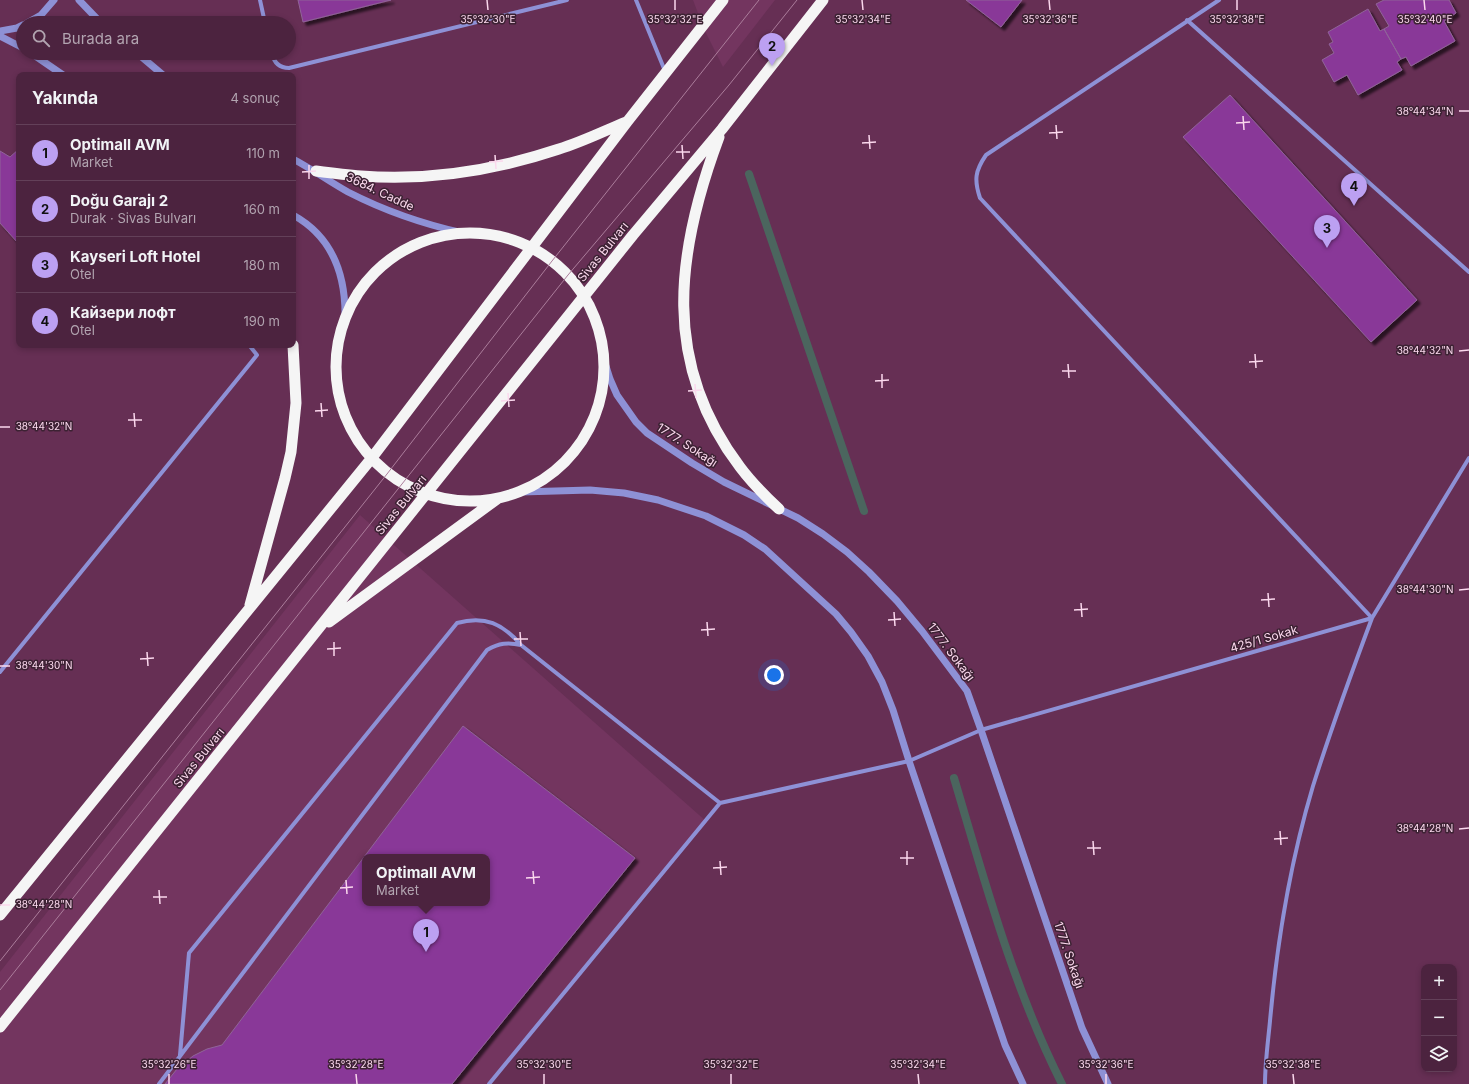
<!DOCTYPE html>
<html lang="tr">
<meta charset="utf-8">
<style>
:root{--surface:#4c233f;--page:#532b46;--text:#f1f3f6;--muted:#b2a4b0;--line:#634059;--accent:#bca0f2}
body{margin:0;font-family:Inter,sans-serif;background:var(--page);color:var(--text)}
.controls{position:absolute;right:12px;bottom:12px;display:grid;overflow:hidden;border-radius:8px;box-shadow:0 2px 6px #0003}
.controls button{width:36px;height:36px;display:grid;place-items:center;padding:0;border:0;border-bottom:1px solid var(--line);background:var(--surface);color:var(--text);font:20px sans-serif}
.you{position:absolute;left:774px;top:675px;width:14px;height:14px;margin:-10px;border:3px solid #fff;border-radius:50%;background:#1a73e8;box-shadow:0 0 0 6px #1a73e833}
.badge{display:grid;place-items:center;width:26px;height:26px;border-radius:50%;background:var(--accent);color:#111;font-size:13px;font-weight:700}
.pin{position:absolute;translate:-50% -33px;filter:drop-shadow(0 1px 2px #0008)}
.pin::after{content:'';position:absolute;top:21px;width:14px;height:12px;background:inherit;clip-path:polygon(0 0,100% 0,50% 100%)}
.popup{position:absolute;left:362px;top:854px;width:128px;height:52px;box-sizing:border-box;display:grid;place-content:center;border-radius:8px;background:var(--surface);filter:drop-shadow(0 1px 3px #0005);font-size:13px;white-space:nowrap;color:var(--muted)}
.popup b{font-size:15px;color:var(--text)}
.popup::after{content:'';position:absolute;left:50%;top:100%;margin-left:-8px;border:8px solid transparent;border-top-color:var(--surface)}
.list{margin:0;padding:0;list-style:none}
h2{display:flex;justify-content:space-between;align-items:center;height:52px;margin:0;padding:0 16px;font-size:17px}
h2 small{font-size:13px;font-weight:400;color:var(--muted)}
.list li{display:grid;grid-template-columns:26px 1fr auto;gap:12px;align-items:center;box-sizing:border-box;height:56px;padding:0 16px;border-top:1px solid var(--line)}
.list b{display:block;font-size:15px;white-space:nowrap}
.list p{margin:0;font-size:13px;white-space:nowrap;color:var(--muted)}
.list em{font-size:13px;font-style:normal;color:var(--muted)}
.icon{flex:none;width:22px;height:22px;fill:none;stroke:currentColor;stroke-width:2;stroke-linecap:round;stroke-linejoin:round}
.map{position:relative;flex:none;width:1469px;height:1084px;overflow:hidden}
.search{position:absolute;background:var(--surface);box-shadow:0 2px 6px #0003;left:16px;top:16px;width:280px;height:44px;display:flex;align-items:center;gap:10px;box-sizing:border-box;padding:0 14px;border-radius:22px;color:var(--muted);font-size:15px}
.panel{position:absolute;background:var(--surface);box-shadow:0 2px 6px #0003;left:16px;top:72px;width:280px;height:276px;border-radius:8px}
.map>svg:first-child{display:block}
.built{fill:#73355f;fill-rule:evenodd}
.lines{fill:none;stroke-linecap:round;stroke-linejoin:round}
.stream{stroke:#4b655e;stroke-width:8}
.building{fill:#893898;stroke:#906498;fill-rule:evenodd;filter:url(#shadow)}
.minor{stroke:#8e91d6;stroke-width:4}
.tertiary{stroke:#8e91d6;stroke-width:7}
.trunk{stroke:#f5f5f5;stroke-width:11}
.tram{stroke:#ab7d9b;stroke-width:1}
.ticks{fill:none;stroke:#fbd8ed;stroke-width:1.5}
.labels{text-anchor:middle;stroke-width:3;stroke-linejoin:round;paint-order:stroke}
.street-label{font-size:12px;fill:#fbd8ed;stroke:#3c2233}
.ticks-label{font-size:10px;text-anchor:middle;fill:#fbd8ed;stroke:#3c2233;stroke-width:3;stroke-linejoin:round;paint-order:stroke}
</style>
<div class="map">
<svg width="1469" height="1084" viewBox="0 0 1469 1084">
<defs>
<filter id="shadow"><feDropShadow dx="3.5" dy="3.5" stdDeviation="1" flood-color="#0009"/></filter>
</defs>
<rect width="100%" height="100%" fill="#662f54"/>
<path class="built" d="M693,0H775L723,67L704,29Z
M360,515L707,822L490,1084H0V972ZM365,857H487V903H365Z"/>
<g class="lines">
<path class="stream" d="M749,174L864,511
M954,778C985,882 1013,987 1062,1084"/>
</g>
<path class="building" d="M298,0H391L303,22Z
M966,0H1022L1001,27Z
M1384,0H1449L1456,13L1444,21L1455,41L1411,66L1406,57L1401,59L1384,29L1389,26L1376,4Z
M1368,9L1380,31L1384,29L1401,59L1397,62L1402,70L1358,95L1347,75L1334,82L1322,60L1334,53L1329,44L1333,42L1328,32Z
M1230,95L1417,300L1371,342L1183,137Z
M19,149V240L17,242L0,223V151L10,157Z
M463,726L635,858L452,1084H165L177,1069L193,1056L207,1049L222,1045ZM365,857H487V903H365Z"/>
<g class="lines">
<path class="minor" d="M260,0L265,23
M636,0L665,71
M1219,0L986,155C975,171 974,180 980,198L1372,618C1351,674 1331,729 1313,786C1290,863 1277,942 1270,1021C1268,1042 1265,1063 1265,1084
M1187,20L1469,272
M272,53C274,63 279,68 289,68L567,0
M0,672L257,355L249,345
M180,1055L189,953L457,623C485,615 503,624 521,645
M159,1084L487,650C499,643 508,642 521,645L720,803
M489,1084L720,803L909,761L981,730L1372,618L1469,458"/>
<path class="tertiary" d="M79,0L101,23
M27,23L41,15L54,0
M0,31L17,28L23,25
M0,36L23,48
M31,53L63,75
M137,53L163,75
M293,159C312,169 330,182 348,192C385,211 423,224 463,233
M293,215C333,237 346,276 345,319
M605,363L610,379L617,395L636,422L647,433L692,463L724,482L798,518L823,534L847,552L869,572L897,601L922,631L967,691L981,730L1082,1028L1108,1084
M521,492L590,490L624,493L658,500L706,516L744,535L765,549L836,614L851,632L868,656L882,682L893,710L909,761L1005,1045L1023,1084"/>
<path class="trunk" d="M719,137C676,252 661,363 740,467C752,483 765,496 779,509
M316,171C331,173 346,175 361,176C427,181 496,170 559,149C582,142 604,131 626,122
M336 367a134 134 0 1 1 268 0a134 134 0 1 1-268 0Z
M250,605L285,478L291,452L296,403L293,345
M329,622L497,499
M0,915L371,459L627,122L723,0
M0,1027L633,235L722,129L823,0"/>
<path class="tram" d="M0,961L387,474L552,261L759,0
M0,990L568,275L729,85L797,0"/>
</g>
<path class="ticks" d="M487,0L488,10M675,0V10M862,0L863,10M1049,0L1050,10M1237,0V10M1424,0L1425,10M1459,111H1469M1243,116L1244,130M1236,123L1250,122M1056,125L1057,139M1049,133L1063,132M869,135L870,149M862,143L876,142M682,145L683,159M676,152H690M495,155L496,169M489,162L503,161M309,165V179M302,172L316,171M1459,351L1469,350M1255,354L1256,368M1249,362L1263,361M1068,364L1069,378M1062,371H1076M882,374V388M875,381L889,380M695,384L696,398M688,391L702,390M508,393L509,407M501,401L515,400M321,403L322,417M315,411L328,410M134,413L135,427M128,420H142M0,427H10M1459,590L1469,589M1268,593L1269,607M1261,600L1275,599M1081,603L1082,617M1074,610L1088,609M894,612L895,626M888,620L901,619M707,622L708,636M701,630L715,629M520,632L521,646M514,639H528M334,642V656M327,649L341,648M147,652L148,666M140,659L154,658M0,666H10M1459,829L1469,828M1280,831L1281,845M1274,839L1288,838M1093,841L1094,855M1087,848H1101M907,851V865M900,858H914M720,861L721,875M713,868L727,867M533,871L534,884M526,878L540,877M346,880L347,894M340,888L353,887M159,890L160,904M153,897H167M0,905H10M169,1074V1084M356,1074L357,1084M544,1074V1084M731,1074V1084M918,1074L919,1084M1106,1074V1084M1293,1074L1294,1084"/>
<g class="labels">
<g class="street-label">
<text transform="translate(380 192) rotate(25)" y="4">3684. Cadde</text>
<text transform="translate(603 252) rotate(-51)" y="4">Sivas Bulvarı</text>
<text transform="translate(687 445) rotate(33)" y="4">1777. Sokağı</text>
<text transform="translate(401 505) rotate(-51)" y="4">Sivas Bulvarı</text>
<text transform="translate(1264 639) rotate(-16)" y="4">425/1 Sokak</text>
<text transform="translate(951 652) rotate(53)" y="4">1777. Sokağı</text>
<text transform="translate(199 758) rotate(-51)" y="4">Sivas Bulvarı</text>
<text transform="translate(1069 955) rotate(71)" y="4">1777. Sokağı</text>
</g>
</g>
<g class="ticks-label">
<text x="1425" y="23">35°32'40"E</text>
<text x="488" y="23">35°32'30"E</text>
<text x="675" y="23">35°32'32"E</text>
<text x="863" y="23">35°32'34"E</text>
<text x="1050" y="23">35°32'36"E</text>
<text x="1237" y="23">35°32'38"E</text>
<text x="1425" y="115">38°44'34"N</text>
<text x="1425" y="354">38°44'32"N</text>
<text x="44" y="430">38°44'32"N</text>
<text x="1425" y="593">38°44'30"N</text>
<text x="44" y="669">38°44'30"N</text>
<text x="1425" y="832">38°44'28"N</text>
<text x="44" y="908">38°44'28"N</text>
<text x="169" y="1068">35°32'26"E</text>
<text x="356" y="1068">35°32'28"E</text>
<text x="544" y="1068">35°32'30"E</text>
<text x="731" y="1068">35°32'32"E</text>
<text x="918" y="1068">35°32'34"E</text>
<text x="1106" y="1068">35°32'36"E</text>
<text x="1293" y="1068">35°32'38"E</text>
</g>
</svg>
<div class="controls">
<button>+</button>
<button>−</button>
<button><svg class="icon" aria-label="layers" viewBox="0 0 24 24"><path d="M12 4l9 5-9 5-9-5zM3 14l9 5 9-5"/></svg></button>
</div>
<div class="you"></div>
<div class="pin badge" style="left:426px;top:952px">1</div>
<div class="popup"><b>Optimall AVM</b>Market</div>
<div class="pin badge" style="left:772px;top:66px">2</div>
<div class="pin badge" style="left:1327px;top:248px">3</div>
<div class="pin badge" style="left:1354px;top:206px">4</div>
<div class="search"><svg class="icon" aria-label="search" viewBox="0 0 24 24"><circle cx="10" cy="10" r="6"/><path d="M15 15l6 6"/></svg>Burada ara</div>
<section class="panel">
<h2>Yakında<small>4 sonuç</small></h2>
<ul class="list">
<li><span class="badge">1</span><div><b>Optimall AVM</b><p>Market</p></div><em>110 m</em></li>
<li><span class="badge">2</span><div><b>Doğu Garajı 2</b><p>Durak · Sivas Bulvarı</p></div><em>160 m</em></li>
<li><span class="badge">3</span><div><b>Kayseri Loft Hotel</b><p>Otel</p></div><em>180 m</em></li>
<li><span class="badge">4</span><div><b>Кайзери лофт</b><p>Otel</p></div><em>190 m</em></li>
</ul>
</section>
</div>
